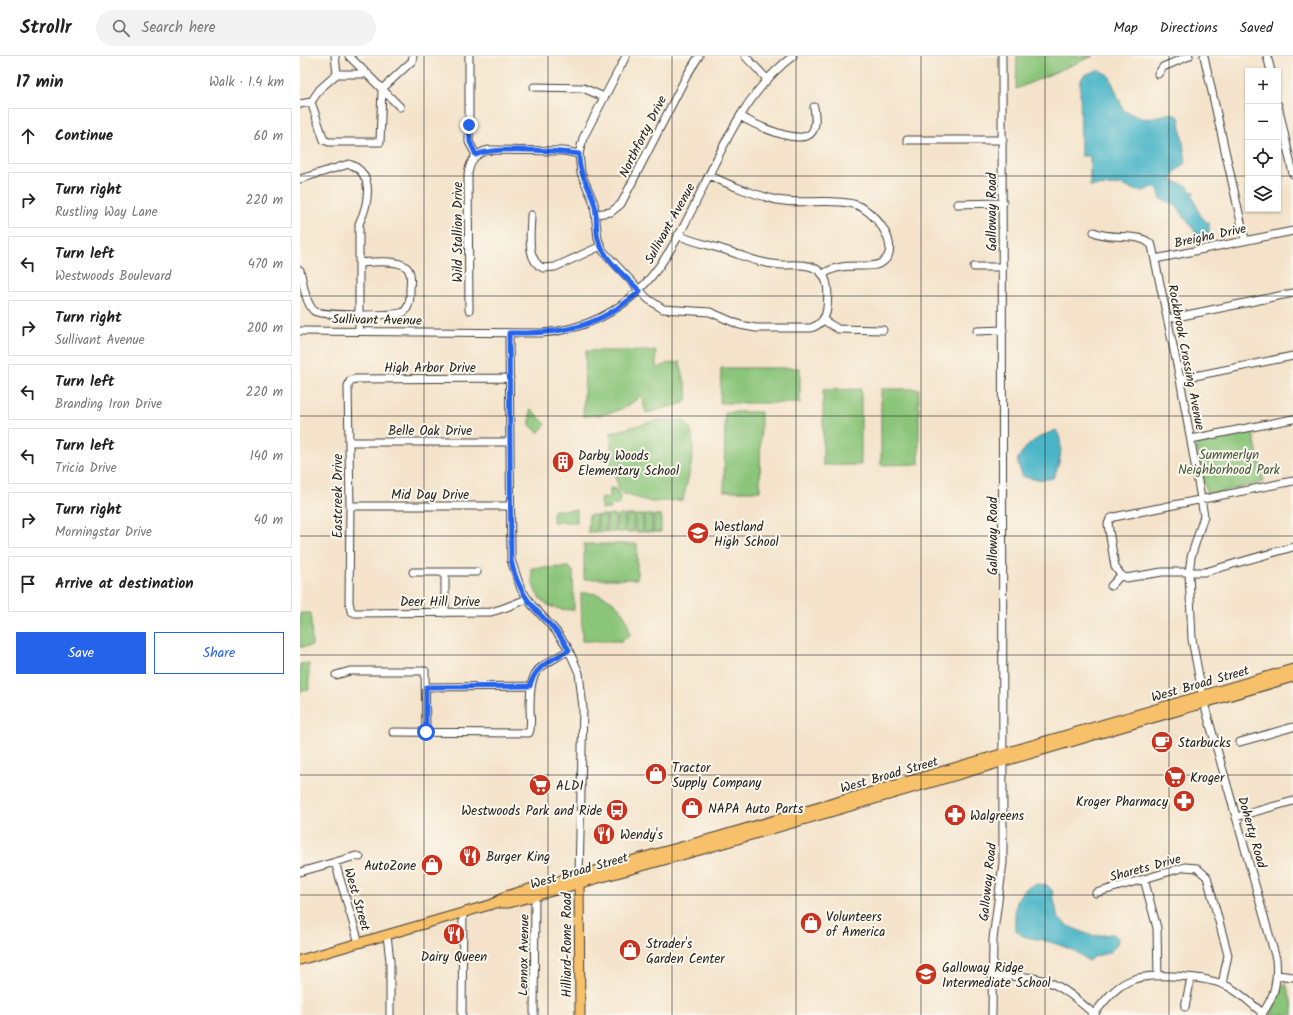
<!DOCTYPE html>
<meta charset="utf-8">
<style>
:root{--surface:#fff;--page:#f2f2f2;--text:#222;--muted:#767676;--line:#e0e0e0;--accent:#2563eb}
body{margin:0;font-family:Kalam,sans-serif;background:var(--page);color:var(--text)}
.controls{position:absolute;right:12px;top:12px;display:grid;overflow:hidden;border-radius:0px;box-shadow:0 1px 3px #0004}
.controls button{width:36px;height:36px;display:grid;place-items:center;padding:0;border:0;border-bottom:1px solid var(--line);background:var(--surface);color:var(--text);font:20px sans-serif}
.stop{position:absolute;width:12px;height:12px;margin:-9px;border:3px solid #2563eb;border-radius:50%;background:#fff}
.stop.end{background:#2563eb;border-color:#fff;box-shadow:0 1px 4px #0008}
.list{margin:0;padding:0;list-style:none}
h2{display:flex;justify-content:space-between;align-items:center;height:52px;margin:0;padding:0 16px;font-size:17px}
h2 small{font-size:13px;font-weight:400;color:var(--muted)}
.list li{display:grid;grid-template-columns:26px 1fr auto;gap:12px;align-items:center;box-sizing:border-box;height:56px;margin:0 8px 8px;padding:0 8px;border:1px solid var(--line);border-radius:0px}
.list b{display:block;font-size:15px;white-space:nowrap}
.list p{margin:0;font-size:13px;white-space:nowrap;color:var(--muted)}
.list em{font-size:13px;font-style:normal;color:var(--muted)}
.actions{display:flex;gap:8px;padding:12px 16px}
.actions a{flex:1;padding:9px 0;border:1px solid var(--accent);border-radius:0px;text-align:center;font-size:14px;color:var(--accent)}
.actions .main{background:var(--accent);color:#fff}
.icon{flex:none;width:22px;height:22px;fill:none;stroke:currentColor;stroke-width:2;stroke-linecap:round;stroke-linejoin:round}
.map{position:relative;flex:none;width:993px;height:959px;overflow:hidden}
header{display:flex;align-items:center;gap:24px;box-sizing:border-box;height:56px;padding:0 20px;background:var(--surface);border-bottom:1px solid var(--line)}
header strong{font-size:19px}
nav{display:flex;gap:22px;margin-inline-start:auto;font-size:14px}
.search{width:280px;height:36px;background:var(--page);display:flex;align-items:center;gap:10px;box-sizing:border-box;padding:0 14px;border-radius:22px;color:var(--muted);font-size:15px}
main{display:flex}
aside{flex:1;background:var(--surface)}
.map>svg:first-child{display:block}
.green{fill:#8ac579;stroke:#53704a}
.water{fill:#4ab5c7;stroke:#336872}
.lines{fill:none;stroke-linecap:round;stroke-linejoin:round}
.minor-casing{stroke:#3c3a36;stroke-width:9}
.major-casing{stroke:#3c3a36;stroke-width:11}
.minor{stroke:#fff;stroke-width:7}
.major{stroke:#f7c06b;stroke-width:9}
.route{stroke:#2563eb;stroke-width:5}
.grid{fill:none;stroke:#1c1c1c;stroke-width:1;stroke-opacity:0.55}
.labels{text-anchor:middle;stroke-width:4;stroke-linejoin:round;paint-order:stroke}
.street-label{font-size:13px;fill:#1c1c1c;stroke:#fbf7ec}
.park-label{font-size:13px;fill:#42573d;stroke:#fbf7ec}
.poi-label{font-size:13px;fill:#1c1c1c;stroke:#fbf7ec;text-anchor:start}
</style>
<header>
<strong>Strollr</strong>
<div class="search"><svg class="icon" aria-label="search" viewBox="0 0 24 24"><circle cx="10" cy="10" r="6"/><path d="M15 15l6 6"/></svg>Search here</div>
<nav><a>Map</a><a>Directions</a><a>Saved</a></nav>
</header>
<main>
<aside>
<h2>17 min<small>Walk · 1.4 km</small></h2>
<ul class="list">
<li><svg class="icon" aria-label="ahead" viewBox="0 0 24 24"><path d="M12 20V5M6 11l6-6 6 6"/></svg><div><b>Continue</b></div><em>60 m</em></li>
<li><svg class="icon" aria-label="right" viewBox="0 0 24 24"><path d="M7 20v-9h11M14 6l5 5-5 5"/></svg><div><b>Turn right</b><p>Rustling Way Lane</p></div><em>220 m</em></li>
<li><svg class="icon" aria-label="left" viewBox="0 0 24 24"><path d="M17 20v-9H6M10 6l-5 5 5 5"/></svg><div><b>Turn left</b><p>Westwoods Boulevard</p></div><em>470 m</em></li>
<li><svg class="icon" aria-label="right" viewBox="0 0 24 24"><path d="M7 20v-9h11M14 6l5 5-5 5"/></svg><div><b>Turn right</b><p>Sullivant Avenue</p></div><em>200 m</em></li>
<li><svg class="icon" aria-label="left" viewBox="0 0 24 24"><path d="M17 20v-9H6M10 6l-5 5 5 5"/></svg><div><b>Turn left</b><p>Branding Iron Drive</p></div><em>220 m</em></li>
<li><svg class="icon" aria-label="left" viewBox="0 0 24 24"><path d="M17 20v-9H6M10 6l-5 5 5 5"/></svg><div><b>Turn left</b><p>Tricia Drive</p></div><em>140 m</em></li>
<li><svg class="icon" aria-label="right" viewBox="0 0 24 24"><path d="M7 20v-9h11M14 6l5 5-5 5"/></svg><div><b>Turn right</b><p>Morningstar Drive</p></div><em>40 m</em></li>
<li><svg class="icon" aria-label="arrive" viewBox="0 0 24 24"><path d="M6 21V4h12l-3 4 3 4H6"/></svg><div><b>Arrive at destination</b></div></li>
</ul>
<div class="actions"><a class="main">Save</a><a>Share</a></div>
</aside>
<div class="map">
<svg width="993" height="959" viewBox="0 0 993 959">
<rect width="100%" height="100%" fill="#fbf7ec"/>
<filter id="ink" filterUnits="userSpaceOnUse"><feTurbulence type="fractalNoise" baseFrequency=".025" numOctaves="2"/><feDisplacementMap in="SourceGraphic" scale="8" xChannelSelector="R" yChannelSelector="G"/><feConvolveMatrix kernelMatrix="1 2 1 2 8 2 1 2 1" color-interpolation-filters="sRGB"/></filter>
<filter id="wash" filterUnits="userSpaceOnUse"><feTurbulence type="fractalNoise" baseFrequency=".012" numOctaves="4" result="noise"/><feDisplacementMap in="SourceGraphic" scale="16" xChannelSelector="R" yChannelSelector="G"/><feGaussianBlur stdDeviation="0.9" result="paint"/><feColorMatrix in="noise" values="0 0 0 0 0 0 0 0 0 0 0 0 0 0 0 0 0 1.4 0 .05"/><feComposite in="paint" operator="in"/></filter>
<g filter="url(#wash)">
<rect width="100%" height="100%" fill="#f4e3ca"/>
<path class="green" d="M717,0H793L716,33Z
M286,295H356V313L366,308L380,306L388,339L384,347L346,357L341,339C326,355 304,360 283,360Z
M421,312H500V347H420Z
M561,333V409H523V334Z
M581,333H619V408L581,409Z
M230,352L246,368L238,377L230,369Z
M425,356H461L460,435H424Z
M358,364L384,365C403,381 387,423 383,444L351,446L324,438L320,435L311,409V377Z
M952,372L964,426L907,439L895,385Z
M310,432L317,433L320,440V448L311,449L310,453H301V442H310Z
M253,454H277V466H253Z
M289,459H297L296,476H288Z
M298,459H306L305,476H298Z
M307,459H315V476H307Z
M317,459H324V476H316Z
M326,459H334L333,476H325Z
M335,459H343V476H335Z
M344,459H352V476H344Z
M354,459H361V476H353Z
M284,488H337V523H284Z
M269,511L273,515L274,554C243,554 233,542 231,512Z
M281,537C308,535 328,552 330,580L321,585H282Z
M0,557H11L12,590L0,591Z
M9,607V634L0,635V608Z
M986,927L993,952V959H970C975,951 980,930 986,927Z"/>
<path class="water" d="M798,14L809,19L824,55L844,63L872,57L879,61L886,106L875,116L872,123L874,126L888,130L890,135L895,136L892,139L900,159L909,168V182L905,178L895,180V175L876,150L861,143L858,133L853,131L841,136L821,129L790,130V100H781L780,26L784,19Z
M756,374C765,387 760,409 753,422C742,425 734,424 722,420L717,404C728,386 736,382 756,374Z
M737,828L747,829L752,834L758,862L768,870L792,880L813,878L818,882L817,889L808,897L793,901L788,905C777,894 761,889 746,885C734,881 723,884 715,873C715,852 714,834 737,828Z"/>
</g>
<g filter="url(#ink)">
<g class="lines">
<g class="minor-casing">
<path id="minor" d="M35,0L37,18
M49,0L100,51
M169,0V86L176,99
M326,0L283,82L279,98L281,117L294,147L298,183L303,195L348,243L363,253L410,256L440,269L456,272H511C520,269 526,262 527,252C528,240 530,223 519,215C510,207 492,209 481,209C461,208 446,201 428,195C411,189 395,187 378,179
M445,0L467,23
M904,0L945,184
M967,0L971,15
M858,18L863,11L889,0
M234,31L283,32L304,41
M82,33L112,5L113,0
M11,46L24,84L29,86H80L82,33
M11,46L20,33L37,18H68
M0,48L11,46
M978,49L993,118
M440,60C453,68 501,91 512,76C517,69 515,59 514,51
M607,84H703
M409,119C428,129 456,139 477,144C502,149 529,142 553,148C573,152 602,189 584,205C572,216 545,203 523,218
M0,123L49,108C76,117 68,149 59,168V275
M657,148L703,147
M296,158L311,156L321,148L387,19L399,0
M231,159C231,175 225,204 243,212L255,211L301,190
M794,176C811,185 842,175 852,190L880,323L904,460L891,501L889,517L892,583L904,647L976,903C978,925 975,941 961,959
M855,203L993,175
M674,211H703
M0,214C3,226 5,246 14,255C21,260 96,260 104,256C110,250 110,242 110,234C110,228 112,220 109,215C104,202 72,206 60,207
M169,254L168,118C170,105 175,97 189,94L264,95L279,98
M867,263L993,237
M523,264L538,273L583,274
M0,275L242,277C401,264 387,79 493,0
M677,275L703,274
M209,277L211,504L221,533L232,549L255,574L267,590L279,617L283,652L279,819
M210,322L55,323L50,325L48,330L50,450L49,546L51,555L55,557L191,556L204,552L227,543
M880,323L993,300
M891,383L993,363
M49,386H210
M993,425L814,461L810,463L808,468L815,511L821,519L826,522L862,516H905L993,491
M50,450H210
M113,516H177
M145,516V557
M811,530L821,519
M36,619L50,615H125L126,676
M126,631L230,630
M93,676L229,677C232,669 230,660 230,652C230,611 236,614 269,594
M940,686L993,671
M936,761L993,745
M35,806L59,887
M0,816L56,800L60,801
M844,823L857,872L858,920
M796,837L885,811L897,812L907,821L928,899L922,928
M87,879L90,905V959
M977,919L993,921
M692,920C747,920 754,923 795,959
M885,951L891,922
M794,958C804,946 813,933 827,926C848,915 908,920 929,931C941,937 952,949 963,957
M162,959L163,856
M234,959L235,840
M692,959L693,883L703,807L702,0"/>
</g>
<g class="major-casing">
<path id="major" d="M279,822L280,959
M194,847H209L400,794L993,621
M0,904L193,848L206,840L236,831L417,781L993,613"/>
</g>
<use href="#minor" class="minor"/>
<use href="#major" class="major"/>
</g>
</g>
<g class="lines" filter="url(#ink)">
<path class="route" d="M126,676V631L230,630C234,610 254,603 269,594C261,578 248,567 236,554C223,540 215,523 211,504L209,277C263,278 298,272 340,235C325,220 304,204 298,183C295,171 298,158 294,147C289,129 278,117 279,98C259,95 192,90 176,99L170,86L169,69"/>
</g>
<path class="grid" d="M124,0V959M248,0V959M372,0V959M496,0V959M621,0V959M745,0V959M869,0V959M0,120H948M978,120H993M0,240H993M0,360H993M0,480H993M0,599H993M0,719H993M0,839H993"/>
<defs>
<g id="building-disc" transform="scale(1.15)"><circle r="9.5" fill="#c8321e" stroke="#fbf7ec"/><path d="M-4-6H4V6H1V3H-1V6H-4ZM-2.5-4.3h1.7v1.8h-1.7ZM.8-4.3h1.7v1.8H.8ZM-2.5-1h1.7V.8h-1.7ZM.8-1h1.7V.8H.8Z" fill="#fff"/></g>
<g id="school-disc" transform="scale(1.15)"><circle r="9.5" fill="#c8321e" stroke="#fbf7ec"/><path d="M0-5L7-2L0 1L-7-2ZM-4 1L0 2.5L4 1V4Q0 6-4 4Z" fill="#fff"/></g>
<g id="cafe-disc" transform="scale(1.15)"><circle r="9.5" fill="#c8321e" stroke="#fbf7ec"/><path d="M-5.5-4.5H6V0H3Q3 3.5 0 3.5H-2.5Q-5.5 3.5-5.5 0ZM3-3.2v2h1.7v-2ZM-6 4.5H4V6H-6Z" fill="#fff"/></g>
<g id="shop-disc" transform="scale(1.15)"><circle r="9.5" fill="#c8321e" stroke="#fbf7ec"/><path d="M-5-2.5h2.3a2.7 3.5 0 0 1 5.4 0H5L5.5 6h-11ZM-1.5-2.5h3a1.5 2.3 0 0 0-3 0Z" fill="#fff"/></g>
<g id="supermarket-disc" transform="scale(1.15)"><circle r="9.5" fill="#c8321e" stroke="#fbf7ec"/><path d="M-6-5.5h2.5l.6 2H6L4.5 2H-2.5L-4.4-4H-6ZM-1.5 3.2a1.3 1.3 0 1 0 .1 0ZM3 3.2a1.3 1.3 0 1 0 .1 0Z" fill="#fff"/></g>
<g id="pharmacy-disc" transform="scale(1.15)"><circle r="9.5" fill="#c8321e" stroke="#fbf7ec"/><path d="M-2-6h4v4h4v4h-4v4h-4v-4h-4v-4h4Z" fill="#fff"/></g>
<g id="bus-disc" transform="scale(1.15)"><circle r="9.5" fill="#c8321e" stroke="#fbf7ec"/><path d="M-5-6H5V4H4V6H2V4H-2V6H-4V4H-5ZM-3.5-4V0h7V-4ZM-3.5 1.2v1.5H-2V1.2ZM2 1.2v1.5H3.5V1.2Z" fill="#fff"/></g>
<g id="restaurant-disc" transform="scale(1.15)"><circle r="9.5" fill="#c8321e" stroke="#fbf7ec"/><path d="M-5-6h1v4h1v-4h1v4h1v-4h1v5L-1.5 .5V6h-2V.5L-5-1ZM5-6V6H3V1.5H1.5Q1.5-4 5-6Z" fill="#fff"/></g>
</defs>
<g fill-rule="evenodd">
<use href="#building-disc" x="263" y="406"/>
<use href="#school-disc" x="398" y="477"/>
<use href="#cafe-disc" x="862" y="686"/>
<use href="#shop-disc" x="356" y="718"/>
<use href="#supermarket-disc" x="875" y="721"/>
<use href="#supermarket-disc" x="240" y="729"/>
<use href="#pharmacy-disc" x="884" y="745"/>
<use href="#shop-disc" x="392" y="752"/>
<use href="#bus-disc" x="317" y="754"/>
<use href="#pharmacy-disc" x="655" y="759"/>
<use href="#restaurant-disc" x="304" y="778"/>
<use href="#restaurant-disc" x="170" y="800"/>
<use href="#shop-disc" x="132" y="809"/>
<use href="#shop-disc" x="511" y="867"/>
<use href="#restaurant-disc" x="154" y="878"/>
<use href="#shop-disc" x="330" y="894"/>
<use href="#school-disc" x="626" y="918"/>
</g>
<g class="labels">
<g class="street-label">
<text transform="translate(342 80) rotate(-63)" y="5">Northforty Drive</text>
<text transform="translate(691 156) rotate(-90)" y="5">Galloway Road</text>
<text transform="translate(369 167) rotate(-61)" y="5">Sullivant Avenue</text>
<text transform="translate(157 176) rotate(-90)" y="5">Wild Stallion Drive</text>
<text transform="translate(910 179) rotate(-12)" y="5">Breigha Drive</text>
<text transform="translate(77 263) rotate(1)" y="5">Sullivant Avenue</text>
<text transform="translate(887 301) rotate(79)" y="5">Rockbrook Crossing Avenue</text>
<text x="130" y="316">High Arbor Drive</text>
<text x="130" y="379">Belle Oak Drive</text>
<text x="130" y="443">Mid Day Drive</text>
<text transform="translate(37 440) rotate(-90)" y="5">Eastcreek Drive</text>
<text transform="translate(692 480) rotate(-90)" y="5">Galloway Road</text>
<text x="140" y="550">Deer Hill Drive</text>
<text transform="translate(900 627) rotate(-16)" y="5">West Broad Street</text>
<text transform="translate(589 718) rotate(-16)" y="5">West Broad Street</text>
<text transform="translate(953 776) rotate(74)" y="5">Doherty Road</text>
<text transform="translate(845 811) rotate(-15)" y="5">Sharets Drive</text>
<text transform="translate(279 814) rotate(-16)" y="5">West Broad Street</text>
<text transform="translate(687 826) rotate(-84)" y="5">Galloway Road</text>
<text transform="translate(58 843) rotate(74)" y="5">West Street</text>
<text transform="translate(266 889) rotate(-90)" y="5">Hilliard-Rome Road</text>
<text transform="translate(223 899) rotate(-89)" y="5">Lennox Avenue</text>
</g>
<g class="park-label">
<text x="929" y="403">Summerlyn<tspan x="929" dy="15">Neighborhood Park</tspan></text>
</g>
<g class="poi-label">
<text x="278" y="404">Darby Woods<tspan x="278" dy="15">Elementary School</tspan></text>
<text x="414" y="475">Westland<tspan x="414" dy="15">High School</tspan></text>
<text x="878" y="691">Starbucks</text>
<text x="372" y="716">Tractor<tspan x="372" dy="15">Supply Company</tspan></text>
<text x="890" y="726">Kroger</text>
<text x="256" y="734">ALDI</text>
<text x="868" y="750" text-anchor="end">Kroger Pharmacy</text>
<text x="408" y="757">NAPA Auto Parts</text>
<text x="302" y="759" text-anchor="end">Westwoods Park and Ride</text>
<text x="670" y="764">Walgreens</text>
<text x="320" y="783">Wendy's</text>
<text x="186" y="805">Burger King</text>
<text x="116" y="814" text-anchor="end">AutoZone</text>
<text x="526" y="865">Volunteers<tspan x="526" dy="15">of America</tspan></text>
<text x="346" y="892">Strader's<tspan x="346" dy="15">Garden Center</tspan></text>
<text x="154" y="905" text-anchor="middle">Dairy Queen</text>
<text x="642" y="916">Galloway Ridge<tspan x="642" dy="15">Intermediate School</tspan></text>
</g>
</g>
</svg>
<div class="controls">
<button>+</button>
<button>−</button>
<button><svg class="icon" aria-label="locate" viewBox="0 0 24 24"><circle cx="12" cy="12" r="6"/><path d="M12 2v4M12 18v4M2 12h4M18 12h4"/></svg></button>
<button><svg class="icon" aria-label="layers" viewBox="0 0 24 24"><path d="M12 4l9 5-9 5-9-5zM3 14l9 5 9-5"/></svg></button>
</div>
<div class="stop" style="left:126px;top:676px"></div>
<div class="stop end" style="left:169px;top:69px"></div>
</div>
</main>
